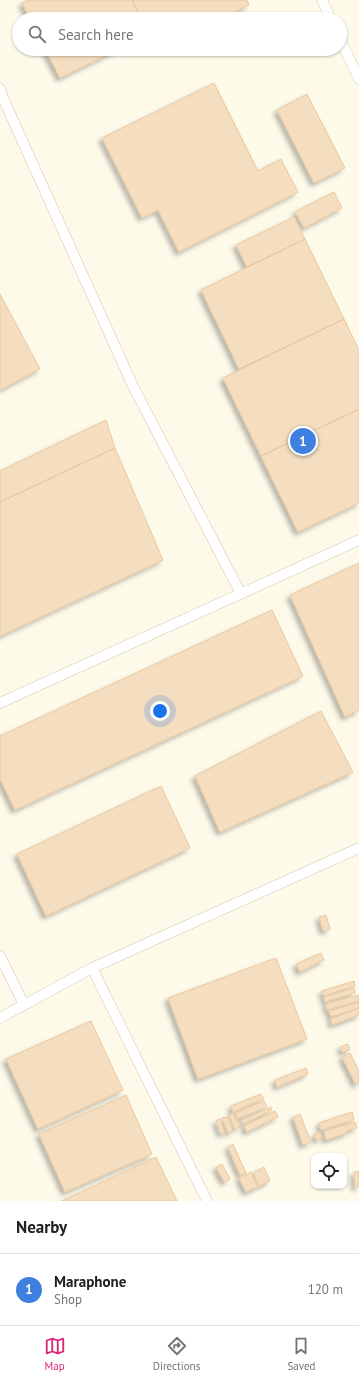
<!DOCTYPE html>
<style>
:root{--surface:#fff;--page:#f6f6f6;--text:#202124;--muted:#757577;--line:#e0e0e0;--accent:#db2777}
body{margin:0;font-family:"PT Sans",sans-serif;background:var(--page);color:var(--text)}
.controls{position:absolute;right:12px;bottom:12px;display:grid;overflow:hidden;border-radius:8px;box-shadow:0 1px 3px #0004}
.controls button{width:36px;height:36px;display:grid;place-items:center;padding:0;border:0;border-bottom:1px solid var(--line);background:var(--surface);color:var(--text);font:20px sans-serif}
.you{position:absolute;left:160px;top:711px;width:14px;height:14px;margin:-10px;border:3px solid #fff;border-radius:50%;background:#1a73e8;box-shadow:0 0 0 6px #1a73e833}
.badge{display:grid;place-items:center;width:26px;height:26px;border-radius:50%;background:var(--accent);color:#fff;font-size:13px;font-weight:700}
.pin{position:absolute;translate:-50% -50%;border:2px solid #fff;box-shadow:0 1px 4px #0006}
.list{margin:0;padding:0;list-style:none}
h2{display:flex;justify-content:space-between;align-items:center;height:52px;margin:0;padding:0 16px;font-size:17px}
h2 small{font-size:13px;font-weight:400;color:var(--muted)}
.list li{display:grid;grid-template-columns:26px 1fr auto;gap:12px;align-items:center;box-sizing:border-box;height:72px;padding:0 16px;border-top:1px solid var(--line)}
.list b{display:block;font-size:15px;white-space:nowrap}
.list p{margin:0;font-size:13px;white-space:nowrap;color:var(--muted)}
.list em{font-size:13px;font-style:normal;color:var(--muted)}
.icon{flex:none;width:22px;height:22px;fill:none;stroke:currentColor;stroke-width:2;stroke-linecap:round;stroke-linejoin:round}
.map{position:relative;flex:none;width:359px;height:1201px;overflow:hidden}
.search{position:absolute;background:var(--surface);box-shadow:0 1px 3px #0004;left:12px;right:12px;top:12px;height:44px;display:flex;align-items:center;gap:10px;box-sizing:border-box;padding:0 14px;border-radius:22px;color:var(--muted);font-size:15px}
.sheet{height:124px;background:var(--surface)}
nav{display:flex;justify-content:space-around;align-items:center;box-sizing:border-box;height:56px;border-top:1px solid var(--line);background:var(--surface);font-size:11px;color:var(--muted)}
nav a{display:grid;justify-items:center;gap:2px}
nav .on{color:var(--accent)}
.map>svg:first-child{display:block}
.building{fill:#f5dec0;stroke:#e9c89f;filter:url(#shadow)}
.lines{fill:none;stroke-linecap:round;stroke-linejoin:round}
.lane-casing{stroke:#d2c3ae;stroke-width:11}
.lane{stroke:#fff;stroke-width:10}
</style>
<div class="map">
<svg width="359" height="1201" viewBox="0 0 359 1201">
<defs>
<filter id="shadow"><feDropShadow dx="-3.5" dy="3.5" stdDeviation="2" flood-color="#0004"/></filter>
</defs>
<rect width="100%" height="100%" fill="#fefaea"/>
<path class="building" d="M28,0H132L141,19H30L22,3Z
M132,0H247L249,5L220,19H141Z
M45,49H119L60,78Z
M214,83L258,171L281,159L298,192L179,252L158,210L142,218L102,138Z
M307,94L345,168L314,183L277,110Z
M334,192L342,208L304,228L295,212Z
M294,217L305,239L247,267L236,245Z
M305,239L344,319L239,369L201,290Z
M0,294L40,369L0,390Z
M344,319L359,350V409L261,456L223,378Z
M359,409V503L298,532L261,456Z
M106,420L115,448L0,502V471Z
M115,448L163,560L0,636V502Z
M359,563V710L345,717L290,595Z
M272,610L303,676L15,810L0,779V736Z
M321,711L353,772L220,832L195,776Z
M161,786L190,848L46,916L17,854Z
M326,915L330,929L323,931L319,917Z
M321,953L324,960L300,972L296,964Z
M276,958L307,1039L198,1079L168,998Z
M354,981L355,986L324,996L322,991Z
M354,988L355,993L325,1002L324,997Z
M358,995L359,1001L327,1010L326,1004Z
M359,1002V1008L331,1017L329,1011Z
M359,1008V1015L332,1025L331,1019Z
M91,1021L123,1090L38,1129L6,1059Z
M348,1044L350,1050L342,1052L340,1047Z
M350,1053L359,1071V1083L356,1085L342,1057Z
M306,1068L308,1074L277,1087L275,1080Z
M261,1094L264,1099L233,1112L231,1106Z
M126,1095L152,1154L65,1192L39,1134Z
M264,1101L267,1107L237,1119L235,1113Z
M271,1107L272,1110L243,1124L242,1120Z
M275,1111L278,1117L247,1132L244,1126Z
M352,1112L354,1120L321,1130L319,1123Z
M233,1113L240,1127L235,1129L229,1116Z
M300,1114L311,1142L303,1145L293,1117Z
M228,1117L233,1131L228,1133L222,1118Z
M220,1119L225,1133L221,1134L216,1121Z
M355,1122L357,1128L346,1131L347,1133L326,1140L324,1131Z
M320,1132L322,1138L316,1140L314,1134Z
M233,1144L246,1173L240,1175L228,1147Z
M156,1157L177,1201H62Z
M222,1164L230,1179L224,1182L216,1167Z
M264,1167L270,1181L259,1186L253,1173Z
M359,1171V1187H355L354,1172Z
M251,1172L258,1187L246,1192L239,1178Z"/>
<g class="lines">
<g class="lane-casing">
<path id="lane" d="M322,0L331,19
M340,39L359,79
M0,89L3,98L132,384L241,594
M0,703L359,540
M0,956L24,1005
M92,968L207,1201
M0,1018L92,968L359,848"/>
</g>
<use href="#lane" class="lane"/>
</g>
</svg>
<div class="controls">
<button><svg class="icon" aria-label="locate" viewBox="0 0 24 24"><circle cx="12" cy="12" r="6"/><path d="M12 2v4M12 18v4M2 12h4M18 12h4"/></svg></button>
</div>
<div class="you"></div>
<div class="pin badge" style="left:303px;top:441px;background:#3f7fe0">1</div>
<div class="search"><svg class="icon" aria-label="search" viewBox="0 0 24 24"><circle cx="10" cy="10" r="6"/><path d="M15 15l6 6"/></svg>Search here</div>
</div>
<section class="sheet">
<h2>Nearby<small></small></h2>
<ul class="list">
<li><span class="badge" style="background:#3f7fe0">1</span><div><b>Maraphone</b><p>Shop</p></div><em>120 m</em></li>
</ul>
</section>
<nav>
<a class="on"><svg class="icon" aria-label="map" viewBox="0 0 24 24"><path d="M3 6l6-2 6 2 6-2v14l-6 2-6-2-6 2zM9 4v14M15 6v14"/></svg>Map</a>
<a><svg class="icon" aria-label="directions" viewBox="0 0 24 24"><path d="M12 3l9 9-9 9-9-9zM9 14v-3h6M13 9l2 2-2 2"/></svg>Directions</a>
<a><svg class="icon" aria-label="saved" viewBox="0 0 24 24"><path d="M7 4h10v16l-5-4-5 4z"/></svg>Saved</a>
</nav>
